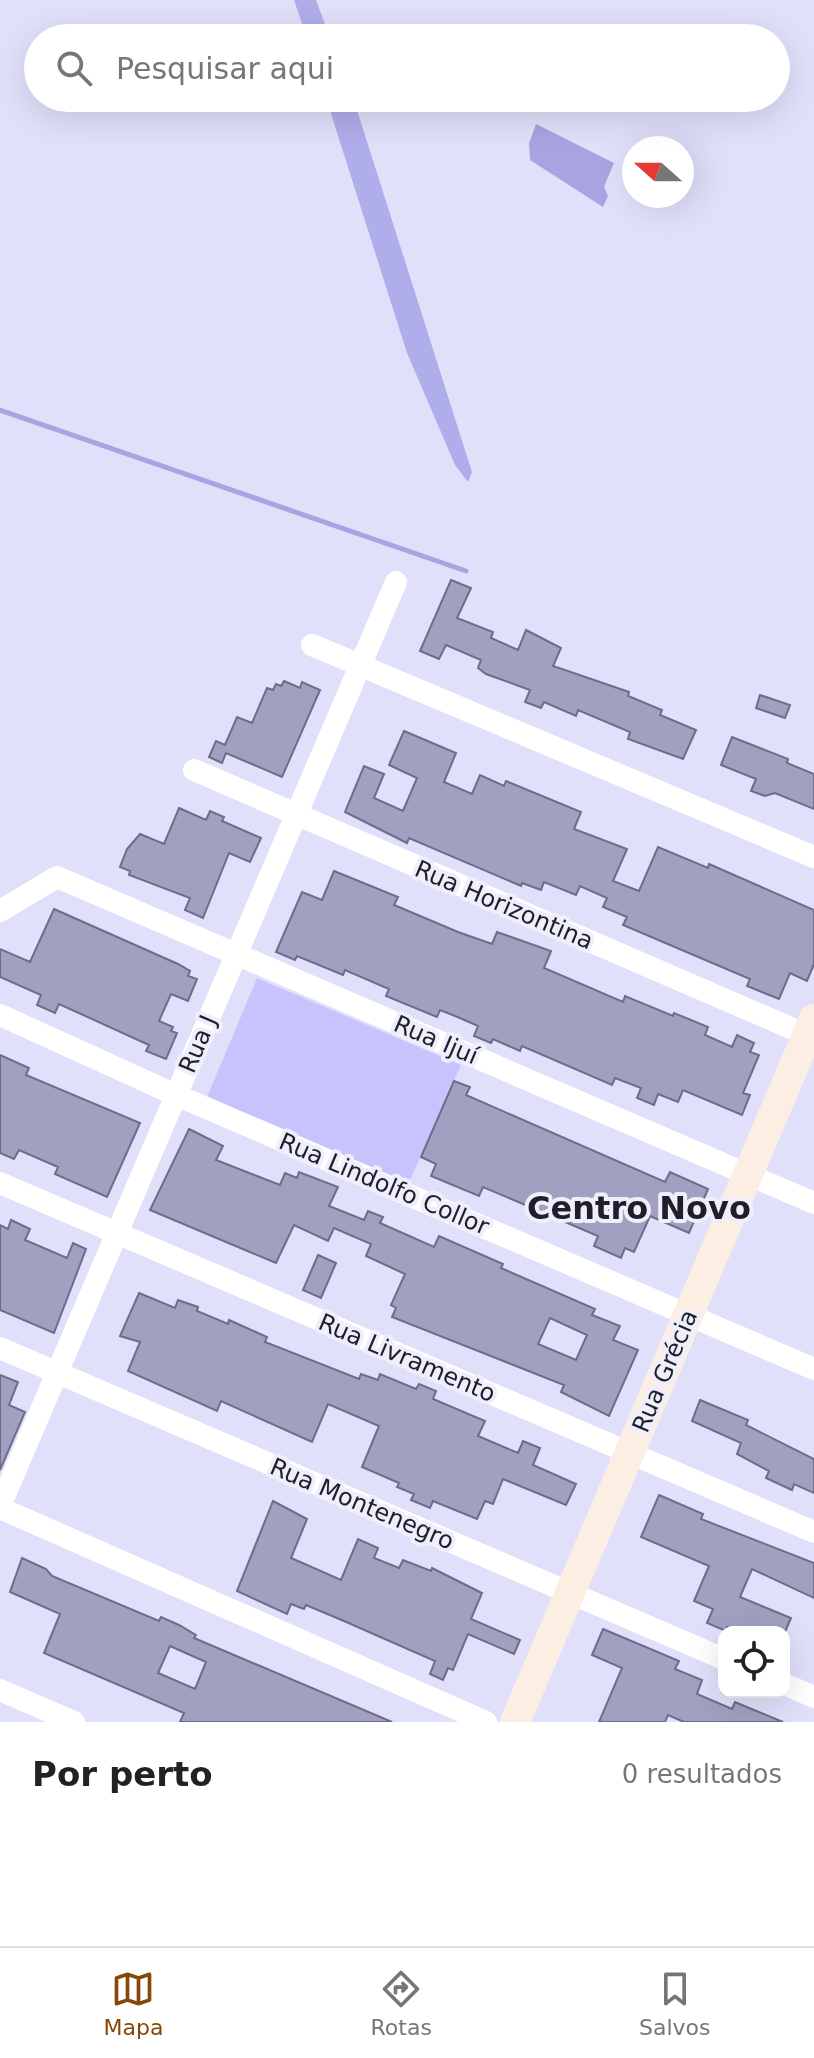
<!DOCTYPE html>
<html lang="pt">
<meta charset="utf-8">
<style>
:root{--surface:#fff;--page:#f6f6f6;--text:#222;--muted:#767676;--line:#e0e0e0;--accent:#864809}
body{margin:0;font-family:"DejaVu Sans",sans-serif;background:var(--page);color:var(--text)}
.controls{position:absolute;right:24px;bottom:24px;display:grid;overflow:hidden;border-radius:16px;box-shadow:0 8px 32px #0002}
.controls button{width:72px;height:72px;display:grid;place-items:center;padding:0;border:0;border-bottom:2px solid var(--line);background:var(--surface);color:var(--text);font:40px sans-serif}
.compass{position:absolute;left:622px;top:136px;width:72px;height:72px;border-radius:50%;background:var(--surface);box-shadow:0 8px 32px #0002;rotate:291deg}
.list{margin:0;padding:0;list-style:none}
h2{display:flex;justify-content:space-between;align-items:center;height:104px;margin:0;padding:0 32px;font-size:34px}
h2 small{font-size:26px;font-weight:400;color:var(--muted)}
.icon{flex:none;width:44px;height:44px;fill:none;stroke:currentColor;stroke-width:2;stroke-linecap:round;stroke-linejoin:round}
.map{position:relative;flex:none;width:814px;height:1722px;overflow:hidden}
.search{position:absolute;background:var(--surface);box-shadow:0 8px 32px #0002;left:24px;right:24px;top:24px;height:88px;display:flex;align-items:center;gap:20px;box-sizing:border-box;padding:0 28px;border-radius:44px;color:var(--muted);font-size:30px}
.sheet{height:224px;background:var(--surface)}
nav{display:flex;justify-content:space-around;align-items:center;box-sizing:border-box;height:112px;border-top:2px solid var(--line);background:var(--surface);font-size:22px;color:var(--muted)}
nav a{display:grid;justify-items:center;gap:4px}
nav .on{color:var(--accent)}
.map>svg:first-child{display:block}
.green{fill:#c7c4fd}
.forest{fill:#b0adeb}
.water{fill:#a7a4e1}
.lines{fill:none;stroke-linecap:round;stroke-linejoin:round}
.stream{stroke:#a7a4e1;stroke-width:5}
.building{fill:#a1a0c0;stroke:#6d6c89;stroke-width:2;fill-rule:evenodd}
.street{stroke:#fff;stroke-width:22}
.secondary{stroke:#fceee3;stroke-width:30}
.labels{text-anchor:middle;stroke-width:8;stroke-linejoin:round;paint-order:stroke}
.street-label{font-size:24px;fill:#1f1e2a;stroke:#efeffc}
.district-label{font-size:32px;font-weight:bold;fill:#1f1e2a;stroke:#efeffc}
</style>
<div class="map">
<svg width="814" height="1722" viewBox="0 0 814 1722">
<rect width="100%" height="100%" fill="#e1e0fb"/>
<path class="green" d="M257,978L461,1065L407,1187L207,1097Z"/>
<path class="forest" d="M294,0H316L330,38H307Z
M326,98H352L357,110L472,472L468,482L455,465L407,353Z"/>
<path class="water" d="M536,124L614,163L604,187L608,196L603,207L530,160L529,143Z"/>
<g class="lines">
<path class="stream" d="M0,410L466,571"/>
</g>
<path class="building" d="M451,580L471,588L457,618L493,632L491,638L518,650L526,630L561,648L553,666L629,692L628,696L662,710L660,715L696,730L683,759L628,739L630,732L578,710L576,716L544,702L541,708L525,702L530,690L486,674L478,668L481,660L446,645L439,659L420,651Z
M284,681L300,688L302,682L320,690L282,777L226,753L222,763L209,757L216,741L225,745L237,717L252,723L267,688L273,690L276,684L281,686Z
M760,695L790,705L785,718L756,708Z
M404,731L456,753L444,782L472,794L480,775L504,786L506,781L581,812L574,829L627,849L613,881L639,891L658,847L708,868L709,864L814,910V964L807,981L790,973L779,999L747,986L750,979L623,925L627,917L603,907L607,898L580,886L576,895L544,882L541,890L522,883L521,886L409,838L407,843L345,812L364,766L384,774L374,798L403,811L417,778L389,765Z
M732,737L788,759L787,763L814,774V809L775,793L765,796L751,791L756,779L721,765Z
M179,808L206,820L210,811L224,817L222,821L261,838L250,862L229,853L203,918L185,910L190,898L129,875L130,871L120,867L127,849L140,834L164,844Z
M334,871L398,897L394,905L458,932L492,944L497,932L551,951L544,968L623,1002L625,996L673,1016L674,1013L708,1027L705,1035L732,1047L737,1035L754,1043L750,1052L759,1055L743,1093L750,1095L742,1115L683,1090L678,1102L658,1094L654,1105L637,1098L641,1088L615,1078L612,1085L522,1046L520,1051L493,1039L491,1043L474,1036L478,1026L460,1018L440,1010L437,1017L386,996L389,989L345,970L343,975L297,956L295,960L276,952L302,892L322,900Z
M54,909L178,964L190,971L188,976L197,979L188,1001L171,994L159,1021L173,1027L171,1031L177,1033L166,1059L146,1051L149,1045L59,1004L55,1013L37,1005L41,995L0,977V949L30,962Z
M0,1055L29,1068L26,1075L140,1123L107,1197L55,1174L58,1167L19,1150L14,1159L0,1153Z
M454,1081L470,1087L466,1095L665,1182L670,1172L708,1189L689,1233L650,1216L634,1252L625,1248L621,1258L594,1246L598,1236L483,1187L479,1196L431,1176L436,1164L421,1157Z
M189,1129L223,1146L216,1160L280,1185L285,1173L297,1178L299,1172L338,1187L329,1206L364,1220L368,1211L383,1217L380,1223L434,1247L439,1236L503,1264L501,1268L595,1309L592,1315L620,1326L613,1340L638,1350L609,1416L561,1392L564,1385L392,1317L396,1308L391,1305L405,1274L366,1256L371,1244L334,1228L328,1241L294,1225L276,1263L150,1210ZM550,1318L587,1335L576,1360L538,1344Z
M11,1220L30,1229L25,1240L67,1258L73,1243L86,1249L54,1333L0,1310V1225L8,1229Z
M318,1255L336,1263L321,1298L303,1290Z
M139,1293L175,1308L178,1300L198,1307L197,1311L228,1324L229,1320L267,1337L265,1342L359,1379L361,1374L378,1380L380,1374L416,1389L419,1384L436,1391L433,1399L485,1421L478,1436L518,1453L523,1441L540,1448L533,1465L576,1484L566,1505L503,1479L493,1504L485,1501L477,1519L433,1501L430,1508L411,1500L414,1494L397,1487L399,1483L362,1467L379,1426L328,1404L312,1442L221,1401L217,1411L128,1371L140,1342L120,1336Z
M0,1375L18,1382L9,1405L25,1412L0,1470Z
M700,1400L748,1420L746,1425L814,1459V1493L794,1484L792,1490L766,1478L769,1471L737,1454L741,1443L692,1421Z
M659,1495L703,1514L701,1519L814,1563V1598L752,1569L740,1597L791,1618L785,1632H739L727,1627L726,1631L707,1623L713,1609L694,1601L709,1566L641,1537Z
M273,1501L307,1519L291,1558L341,1580L358,1539L378,1548L374,1558L399,1568L403,1560L431,1571L432,1568L482,1593L471,1619L520,1640L514,1654L468,1634L453,1670L448,1668L443,1680L430,1674L435,1661L344,1621L306,1605L304,1609L291,1604L287,1614L237,1591Z
M22,1558L46,1569L52,1576L159,1621L161,1617L179,1625L196,1635L194,1638L392,1722H180L184,1713L44,1653L60,1614L10,1592ZM170,1646L206,1662L195,1689L158,1673Z
M603,1629L679,1661L675,1669L702,1680L697,1694L732,1709L735,1702L783,1722H684L668,1715L665,1722H599L622,1668L592,1655Z"/>
<g class="lines">
<path class="street" d="M312,645L814,857
M194,770L814,1038
M0,911L57,877L814,1203
M0,1015L176,1095L814,1369
M0,1183L814,1532
M0,1348L724,1659
M0,1506L396,582
M0,1508L486,1722
M784,1684L814,1697
M0,1690L74,1722"/>
<path class="secondary" d="M515,1722L814,1019"/>
</g>
<g class="labels">
<g class="street-label">
<text transform="translate(504 905) rotate(23)" y="8">Rua Horizontina</text>
<text transform="translate(436 1040) rotate(23)" y="8">Rua Ijuí</text>
<text transform="translate(198 1044) rotate(-67)" y="8">Rua J</text>
<text transform="translate(384 1184) rotate(23)" y="8">Rua Lindolfo Collor</text>
<text transform="translate(407 1358) rotate(23)" y="8">Rua Livramento</text>
<text transform="translate(665 1371) rotate(-67)" y="8">Rua Grécia</text>
<text transform="translate(362 1504) rotate(23)" y="8">Rua Montenegro</text>
</g>
<g class="district-label">
<text x="639" y="1219">Centro Novo</text>
</g>
</g>
</svg>
<div class="controls">
<button><svg class="icon" aria-label="locate" viewBox="0 0 24 24"><circle cx="12" cy="12" r="6"/><path d="M12 2v4M12 18v4M2 12h4M18 12h4"/></svg></button>
</div>
<svg class="compass" viewBox="-18 -18 36 36"><path d="M0-13l5 13h-10z" fill="#e53935"/><path d="M0 13l5-13h-10z" fill="#767676"/></svg>
<div class="search"><svg class="icon" aria-label="search" viewBox="0 0 24 24"><circle cx="10" cy="10" r="6"/><path d="M15 15l6 6"/></svg>Pesquisar aqui</div>
</div>
<section class="sheet">
<h2>Por perto<small>0 resultados</small></h2>
<ul class="list">
</ul>
</section>
<nav>
<a class="on"><svg class="icon" aria-label="map" viewBox="0 0 24 24"><path d="M3 6l6-2 6 2 6-2v14l-6 2-6-2-6 2zM9 4v14M15 6v14"/></svg>Mapa</a>
<a><svg class="icon" aria-label="directions" viewBox="0 0 24 24"><path d="M12 3l9 9-9 9-9-9zM9 14v-3h6M13 9l2 2-2 2"/></svg>Rotas</a>
<a><svg class="icon" aria-label="saved" viewBox="0 0 24 24"><path d="M7 4h10v16l-5-4-5 4z"/></svg>Salvos</a>
</nav>
